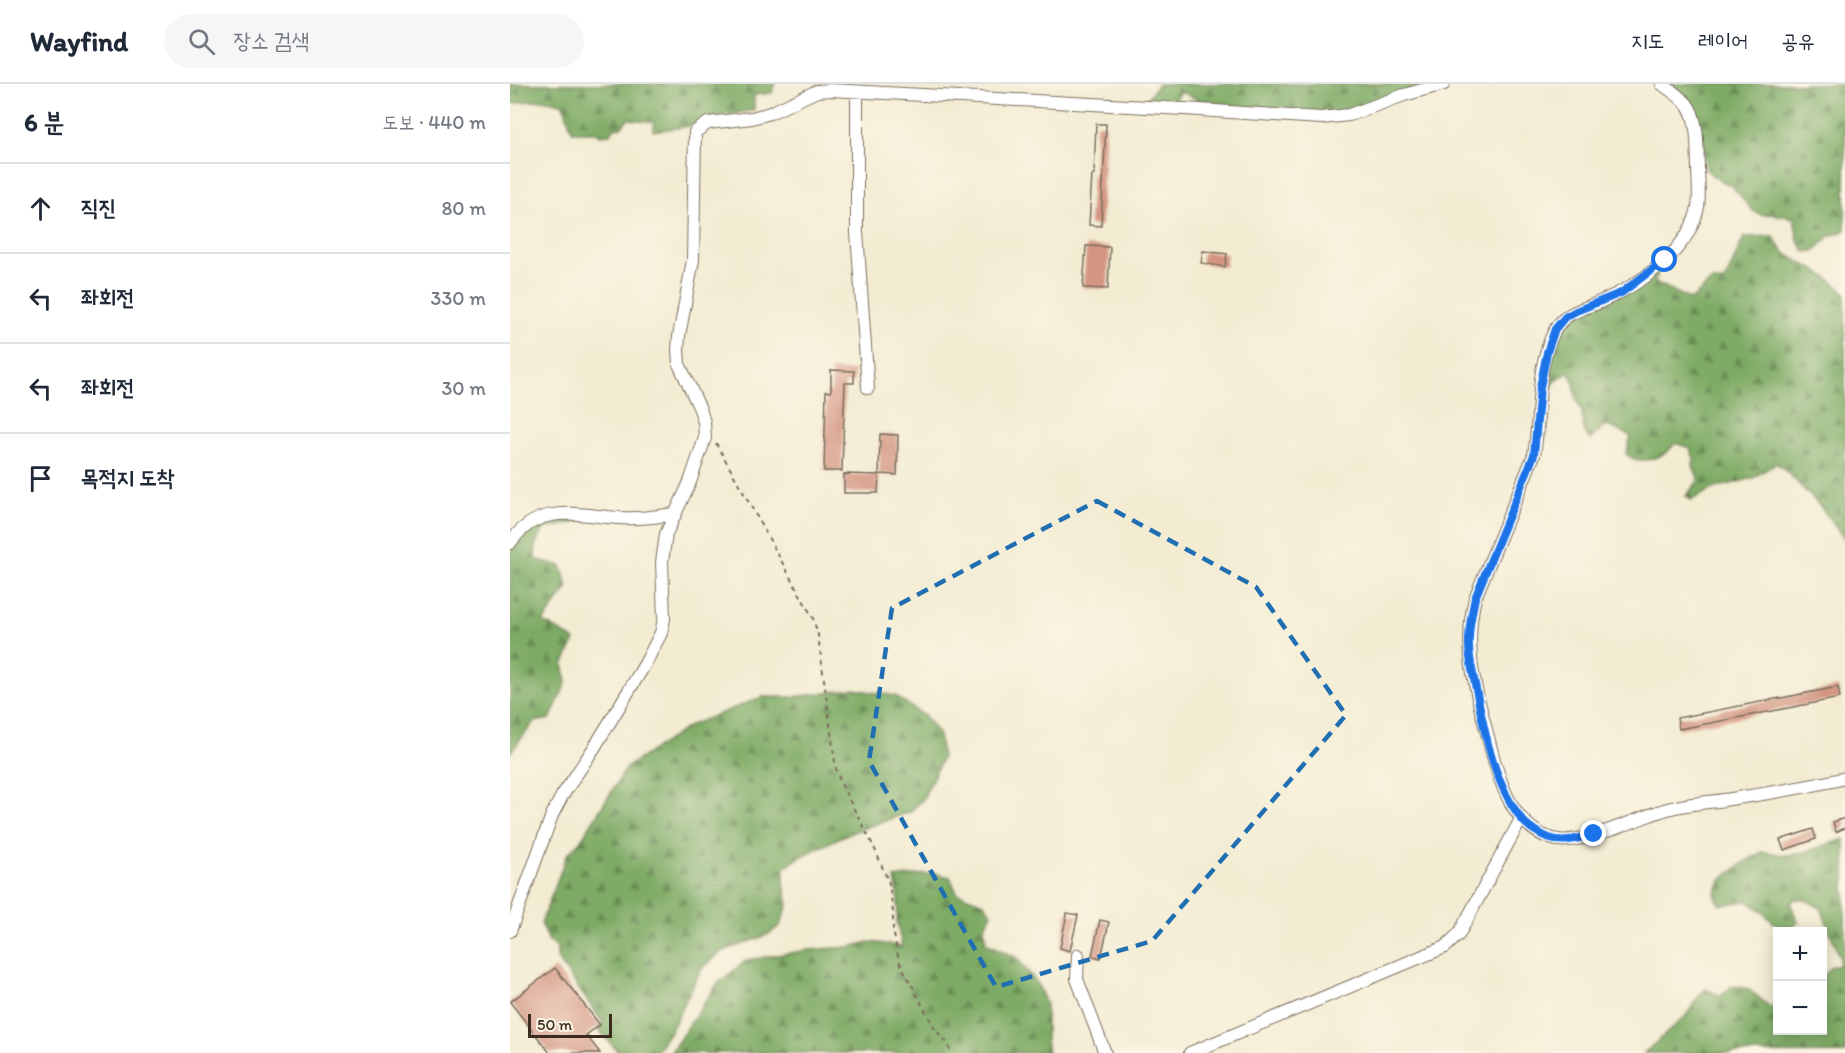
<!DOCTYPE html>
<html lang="ko">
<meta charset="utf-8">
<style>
:root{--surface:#fff;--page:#f6f6f7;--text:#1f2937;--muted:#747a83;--line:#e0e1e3}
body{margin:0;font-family:Itim,"Poor Story",sans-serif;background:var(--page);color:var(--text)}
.controls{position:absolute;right:18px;bottom:18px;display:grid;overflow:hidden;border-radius:0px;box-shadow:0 3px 15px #0003}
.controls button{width:54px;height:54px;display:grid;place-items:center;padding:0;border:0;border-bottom:2px solid var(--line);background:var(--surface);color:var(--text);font:30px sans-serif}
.scale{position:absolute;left:18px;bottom:15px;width:84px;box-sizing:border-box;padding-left:6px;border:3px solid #3b2a1e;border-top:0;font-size:16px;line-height:21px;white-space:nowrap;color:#3b2a1e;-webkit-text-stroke:4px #fcf5e5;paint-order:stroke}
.stop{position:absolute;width:18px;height:18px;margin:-14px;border:4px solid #1a73e8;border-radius:50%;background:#fff}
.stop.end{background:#1a73e8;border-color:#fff;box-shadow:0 2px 6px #0008}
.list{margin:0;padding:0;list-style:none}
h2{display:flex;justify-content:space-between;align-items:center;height:78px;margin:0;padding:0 24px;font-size:26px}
h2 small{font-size:20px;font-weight:400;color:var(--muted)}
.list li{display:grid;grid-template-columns:39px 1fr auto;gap:18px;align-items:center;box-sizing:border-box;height:90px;padding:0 24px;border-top:2px solid var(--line)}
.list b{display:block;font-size:22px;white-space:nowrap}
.list em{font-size:20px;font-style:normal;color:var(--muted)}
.icon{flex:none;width:33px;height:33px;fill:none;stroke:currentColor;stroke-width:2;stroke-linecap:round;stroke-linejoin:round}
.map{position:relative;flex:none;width:1335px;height:969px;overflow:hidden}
header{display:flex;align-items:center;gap:36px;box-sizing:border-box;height:84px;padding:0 30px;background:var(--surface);border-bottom:2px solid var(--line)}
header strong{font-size:28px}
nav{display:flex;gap:33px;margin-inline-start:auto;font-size:21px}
.search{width:420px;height:54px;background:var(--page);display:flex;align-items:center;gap:15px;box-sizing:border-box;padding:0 21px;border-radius:33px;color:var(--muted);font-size:22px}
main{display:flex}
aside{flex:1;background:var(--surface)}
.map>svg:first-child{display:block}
.forest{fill:url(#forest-firs);stroke:#5c6a42;stroke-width:1.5}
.building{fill:#d49683}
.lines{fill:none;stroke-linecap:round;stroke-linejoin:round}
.minor-casing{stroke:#7b6e5d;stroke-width:14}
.path{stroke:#7b6e5d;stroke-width:2;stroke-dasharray:4.5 4.5;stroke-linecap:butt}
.minor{stroke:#fff;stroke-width:12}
.route{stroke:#1a73e8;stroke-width:8}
.marked{fill:none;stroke:#1f6fb2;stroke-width:4.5;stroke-dasharray:12 8;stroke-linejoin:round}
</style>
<header>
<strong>Wayfind</strong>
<div class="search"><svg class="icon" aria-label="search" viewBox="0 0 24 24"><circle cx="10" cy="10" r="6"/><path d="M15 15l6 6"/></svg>장소 검색</div>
<nav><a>지도</a><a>레이어</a><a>공유</a></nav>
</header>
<main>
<aside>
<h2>6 분<small>도보 · 440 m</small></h2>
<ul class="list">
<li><svg class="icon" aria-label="ahead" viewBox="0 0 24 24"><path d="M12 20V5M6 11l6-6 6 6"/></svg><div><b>직진</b></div><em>80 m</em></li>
<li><svg class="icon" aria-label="left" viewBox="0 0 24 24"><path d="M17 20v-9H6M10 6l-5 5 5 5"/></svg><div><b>좌회전</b></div><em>330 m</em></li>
<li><svg class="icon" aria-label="left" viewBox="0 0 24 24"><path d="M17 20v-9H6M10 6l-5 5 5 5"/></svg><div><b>좌회전</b></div><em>30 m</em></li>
<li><svg class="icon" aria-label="arrive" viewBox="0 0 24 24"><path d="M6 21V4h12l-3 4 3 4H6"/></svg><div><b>목적지 도착</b></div></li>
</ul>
</aside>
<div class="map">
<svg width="1335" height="969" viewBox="0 0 1335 969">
<defs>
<pattern id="forest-firs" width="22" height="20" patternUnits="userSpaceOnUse" patternTransform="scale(1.5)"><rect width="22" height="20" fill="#7eab65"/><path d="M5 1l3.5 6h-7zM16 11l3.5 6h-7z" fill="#688b53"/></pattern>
</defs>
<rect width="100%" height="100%" fill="#fcf5e5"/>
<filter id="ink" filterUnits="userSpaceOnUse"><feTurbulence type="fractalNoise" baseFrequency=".0167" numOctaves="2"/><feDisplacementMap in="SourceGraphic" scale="12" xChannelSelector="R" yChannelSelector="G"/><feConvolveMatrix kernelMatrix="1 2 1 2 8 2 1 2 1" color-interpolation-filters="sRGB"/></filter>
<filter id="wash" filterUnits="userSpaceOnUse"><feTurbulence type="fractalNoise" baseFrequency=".008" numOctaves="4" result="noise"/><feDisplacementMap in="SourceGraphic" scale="24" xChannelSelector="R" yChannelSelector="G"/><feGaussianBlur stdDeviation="1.35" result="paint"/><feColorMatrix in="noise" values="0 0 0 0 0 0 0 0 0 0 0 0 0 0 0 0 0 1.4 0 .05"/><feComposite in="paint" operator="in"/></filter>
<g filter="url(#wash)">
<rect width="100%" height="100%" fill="#f3ecd3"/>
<path class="forest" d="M0,0H265L262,9L244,11V26L204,33L175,43L143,47L144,38L118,35L111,43L104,44L101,50L89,51L85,48H63C57,38 58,28 52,19C35,14 18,17 0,20Z
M648,0H920L837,28L818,30L712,21L688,16L670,7L664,19L637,15Z
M1158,0H1335V147L1320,152L1304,167L1295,168L1288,157L1284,134L1263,130L1252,131L1243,127L1222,102L1204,93L1196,85L1188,31Z
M1264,152C1269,172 1293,178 1308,188C1318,194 1327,201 1335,209V456L1311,423L1276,387L1266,379L1243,394L1205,404L1181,416L1176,412L1189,396L1183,382L1184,374L1180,364L1165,359C1156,373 1130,383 1116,370L1121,352L1095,341L1080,356L1074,347L1072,327L1067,318L1064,299L1058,288L1044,299L1039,308L1037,348L1035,352H1031C1034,315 1032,267 1056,237L1148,188L1145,198L1181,216L1201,197H1215L1234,153Z
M72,434L67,438L34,445L26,460L25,475L51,482L58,503L33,538L65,556L53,581L57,597L40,635L24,638L0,669V464C29,432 31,437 72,434Z
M344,605L385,612L415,632L429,651L432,674L413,715L400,728L337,750L292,772L274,784V800L278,821L270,842L257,851L211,868L191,885L162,944L146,968L109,969L88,945L93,939L47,874V864L39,857L31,839L57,771L71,756L117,683L181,641L252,613H284Z
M1335,755V969H1134L1176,932L1188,913L1196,905L1211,912L1222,902C1248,903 1247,919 1267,926L1268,946H1312L1313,897L1314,891L1322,882H1329L1330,874L1311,824L1296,816L1284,815L1281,820L1288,839L1273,847L1249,825L1237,817L1210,821L1205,810L1212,795L1235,778L1252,768L1278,771L1291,769Z
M424,789L440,793L447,809L474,819L482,830L474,844L476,859L507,874L527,899L536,920V955L538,969H160L208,899L237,876L298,866L339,863L359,858L392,862L387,840L388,814L385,794Z"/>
<g id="blocks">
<path class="building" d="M586,40H596L591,142L579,141L582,91H584Z
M576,162L600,163L598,205L573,204Z
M693,167L717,170L715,183L691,179Z
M321,286L344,287V299H335L332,387H314L316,307L321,308Z
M370,350L388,351L387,391L369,390Z
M334,390L369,391L368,409H334Z
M1328,603L1330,614L1169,645L1167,634Z
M1335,734V744L1326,748L1323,738Z
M1303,745L1306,755L1274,766L1270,756Z
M557,829L568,831L560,867L550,864Z
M590,836L599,838L591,874L582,872Z
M45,884L90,941L76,951L90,969H40L0,918Z"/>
</g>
</g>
<g filter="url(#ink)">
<use href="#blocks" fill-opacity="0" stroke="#7b6e5d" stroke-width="1.5"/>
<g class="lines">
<g class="minor-casing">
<path id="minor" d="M1152,0C1160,6 1171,13 1177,20C1189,36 1187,64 1188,82C1188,95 1190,110 1188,123C1180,167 1128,202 1090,218C1074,225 1054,228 1045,246C1025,284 1031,330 1024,371L965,514C953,564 965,604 978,653C987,690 1000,743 1043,755C1068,763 1126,735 1151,727C1171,720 1193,719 1214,716C1254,710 1295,704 1335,694
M347,8V148L358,304
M0,459C29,418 66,431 109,434C128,435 146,433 164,430
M0,847L42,731L52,712L84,664L135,580L151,549L154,535L152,478L156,450L180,398L195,354L194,338L190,325L169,280L168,266L169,252L183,176L185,48L198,39L242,34L260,29L307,7L320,6L674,25L811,34L839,31L894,11L934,0
M568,871L567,895L595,969
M680,969L935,863L949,850L1011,735"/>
</g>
<path class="path" d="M206,359L303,534L308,551L326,685L331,700L364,763L379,799L383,828V845L389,877L425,945L439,961L440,969"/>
<use href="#minor" class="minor"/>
</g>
</g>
<g class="lines" filter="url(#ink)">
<path class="route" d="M1084,750C1070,754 1053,760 1039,754C1029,750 1016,742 1010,733C982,696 974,644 965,600C962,585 958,570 959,555C959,541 962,528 965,514L1024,371L1030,303L1037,268L1045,245L1055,233L1066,227L1111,209L1155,176"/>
</g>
<path class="marked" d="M587,417L746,503L836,631L642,857L486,903L359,677L382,524Z"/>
</svg>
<div class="controls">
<button>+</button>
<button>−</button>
</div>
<div class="scale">50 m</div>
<div class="stop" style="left:1155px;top:176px"></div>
<div class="stop end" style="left:1084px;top:750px"></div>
</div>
</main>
